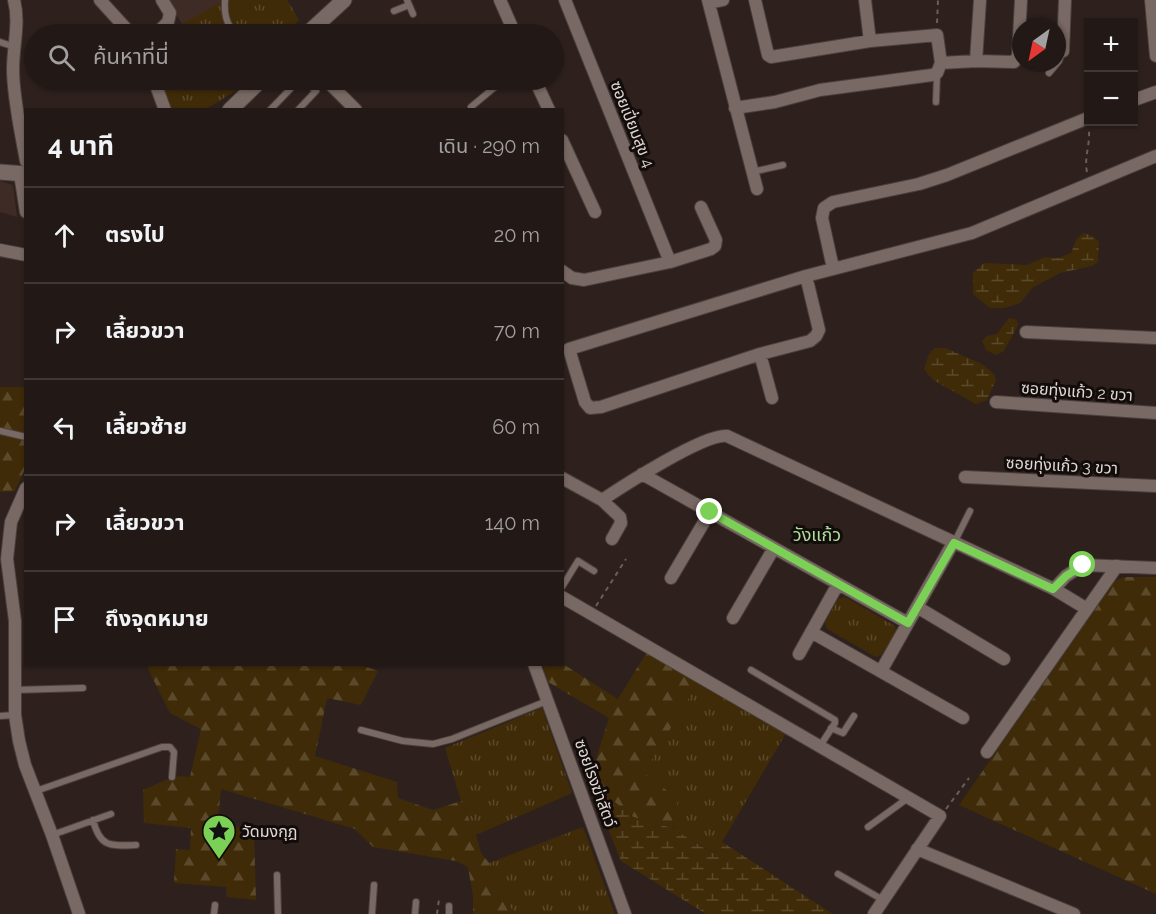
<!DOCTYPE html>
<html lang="th">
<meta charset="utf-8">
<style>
:root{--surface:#221916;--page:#2e2623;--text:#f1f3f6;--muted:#a2a0a1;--line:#3f3835}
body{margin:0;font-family:Raleway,"Noto Sans Thai",sans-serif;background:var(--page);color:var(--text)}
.controls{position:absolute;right:18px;top:18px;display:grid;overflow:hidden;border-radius:0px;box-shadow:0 2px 4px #0004}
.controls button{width:54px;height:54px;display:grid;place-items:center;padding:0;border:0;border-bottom:2px solid var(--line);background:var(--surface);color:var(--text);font:30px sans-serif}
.compass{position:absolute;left:1012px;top:18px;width:54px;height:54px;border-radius:50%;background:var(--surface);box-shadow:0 2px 4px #0004;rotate:213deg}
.stop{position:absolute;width:18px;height:18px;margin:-14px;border:4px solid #7bd155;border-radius:50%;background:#fff}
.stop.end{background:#7bd155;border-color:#fff;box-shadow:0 2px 6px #0008}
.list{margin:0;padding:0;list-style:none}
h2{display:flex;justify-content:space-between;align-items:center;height:78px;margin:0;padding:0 24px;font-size:26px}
h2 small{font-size:20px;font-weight:400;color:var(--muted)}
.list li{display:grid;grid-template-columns:39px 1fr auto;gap:18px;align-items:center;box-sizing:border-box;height:96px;padding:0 24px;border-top:2px solid var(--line)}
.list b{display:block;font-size:22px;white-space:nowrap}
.list em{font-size:20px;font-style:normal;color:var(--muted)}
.icon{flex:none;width:33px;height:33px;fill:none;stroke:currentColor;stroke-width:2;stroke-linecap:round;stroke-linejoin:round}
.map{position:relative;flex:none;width:1156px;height:914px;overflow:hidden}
.search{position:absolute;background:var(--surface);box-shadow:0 2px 4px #0004;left:24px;top:24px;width:540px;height:66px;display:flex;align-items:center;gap:15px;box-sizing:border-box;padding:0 21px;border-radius:33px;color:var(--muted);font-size:22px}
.panel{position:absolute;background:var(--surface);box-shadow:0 2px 4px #0004;left:24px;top:108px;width:540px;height:558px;border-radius:0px}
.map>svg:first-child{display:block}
.built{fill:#3e2b25}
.grass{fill:url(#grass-tufts)}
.forest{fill:url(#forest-firs)}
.wetland{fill:url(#wetland-marsh)}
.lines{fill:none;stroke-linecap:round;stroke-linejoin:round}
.service-casing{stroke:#4b403d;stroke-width:8}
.minor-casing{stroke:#4b403d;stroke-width:14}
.secondary-casing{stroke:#4b403d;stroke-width:17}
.path{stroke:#695e5a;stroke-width:2;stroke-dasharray:4.5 4.5;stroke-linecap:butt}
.service{stroke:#796965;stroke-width:6}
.minor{stroke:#796965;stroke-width:12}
.secondary{stroke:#796965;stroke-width:15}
.route{stroke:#7bd155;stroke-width:8}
.labels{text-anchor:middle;stroke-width:6;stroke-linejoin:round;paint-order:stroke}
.street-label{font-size:16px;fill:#e0d8d5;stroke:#120c0a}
.poi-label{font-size:16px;fill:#e0d8d5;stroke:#120c0a;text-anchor:start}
.neighbourhood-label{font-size:18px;fill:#b0de9e;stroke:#120c0a}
</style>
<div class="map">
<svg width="1156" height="914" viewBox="0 0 1156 914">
<defs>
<pattern id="grass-tufts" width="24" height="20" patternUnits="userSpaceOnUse" patternTransform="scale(1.5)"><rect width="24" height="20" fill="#3f2b07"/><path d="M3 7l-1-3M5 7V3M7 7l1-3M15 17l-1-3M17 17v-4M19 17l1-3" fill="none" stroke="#5a492a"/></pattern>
<pattern id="forest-firs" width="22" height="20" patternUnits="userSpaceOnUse" patternTransform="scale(1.5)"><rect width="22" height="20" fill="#3f2b07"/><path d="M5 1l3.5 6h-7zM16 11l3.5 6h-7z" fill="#5a492a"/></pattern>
<pattern id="wetland-marsh" width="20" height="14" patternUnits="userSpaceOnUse" patternTransform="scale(1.5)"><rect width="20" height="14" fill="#3f2b07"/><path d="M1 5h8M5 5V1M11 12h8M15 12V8" fill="none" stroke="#5a492a"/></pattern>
</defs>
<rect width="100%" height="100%" fill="#2e211d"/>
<path class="built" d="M167,0H287L299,20L283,34L197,16L182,24Z
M0,181L13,185L17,217L0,212Z"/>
<path class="grass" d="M225,0H287L299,20L283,34H169L182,24Z
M159,80H237L242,87L206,109H170Z
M845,597L895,626L896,631L882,655L876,657L827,629L825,623L838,599Z
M698,682L786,733L715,854L672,828L678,799L643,773Z
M542,708L572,793L476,835L461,801L445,748Z
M583,827L615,914H515L503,897L489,863Z"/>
<path class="forest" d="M0,387H26L25,469L15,491L0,492Z
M1124,577H1156V894L959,805L1115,581Z
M647,652L698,682L644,773L678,799L672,828L633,817L589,781L609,718L548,682L543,665L563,664L618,699Z
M358,664L378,671L361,705L327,698L315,756L397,782L398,798L433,810L461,801L476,835L481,853L489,863L503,897L515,914H473V896L468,867L456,861L373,847L355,829L221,789L218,819L254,833L256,900L227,897L226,887L174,883L176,849L190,850L191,828L144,823L143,790L175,776L190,777L201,729L170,713L148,669V665Z"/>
<path class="wetland" d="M1084,233L1094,237L1099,242L1098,262L1092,266L1060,273L1032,288L1020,303L1004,308H990L973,294V273L984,263L1027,265L1045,257L1058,258L1071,253L1077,238Z
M1009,318L1017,320L1018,325L1004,351L996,355L986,350L982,341L987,336L997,334Z
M935,348H945L982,364L994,374L996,380L987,400L976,404L933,380L924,369L929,354Z
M589,781L633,817L672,828L714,854L722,842L833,914H706L621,861Z"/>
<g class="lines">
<g class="service-casing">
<path id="service" d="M225,0C224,14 226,23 235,34
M407,0L413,14
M394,11L409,5
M0,42L15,47
M1049,73L1059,61L1063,51
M936,102L937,74
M471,107L495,87L507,80
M270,110L299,80
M298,110L316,91L304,80
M752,172L783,165
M0,431L26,437
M954,543L970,511
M562,587L578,561L594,571
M751,670L835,720V723L820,746
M15,690L83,688
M0,716L14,715
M831,728L843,733L854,716
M361,730L403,741L433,744L452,739L547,701
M36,791L162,747H170L174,752L172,777
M93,820C100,848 111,846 136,845
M868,827L908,798
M52,835L111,814
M838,874L883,900
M277,875L278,914
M214,914L215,905
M372,914L374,885
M415,914L416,902
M449,914V906"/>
</g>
<g class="minor-casing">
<path id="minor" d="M14,0C20,23 13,46 13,69C13,98 21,132 26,161
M100,0L131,34
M500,0L515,34
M565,0L670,262
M708,0L757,189
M865,0L870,41
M1151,0L1156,56
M709,3L723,0
M156,34L168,22L170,13L162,0
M1063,51L1065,0
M976,61L980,0
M941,63L976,61L1014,62L1018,56L1021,0
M154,80L165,110
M326,80L356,110
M535,80L549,110
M1134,100L1156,92
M735,108L775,102L820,90L932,75L937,73L941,63L937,35L870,41L771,57L768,55L755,0
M562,140L595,212
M20,174L26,212
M0,250L26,255
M833,268L822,218L824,208L833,202L919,184L947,175L1088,118
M562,271L572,278L584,280L670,262L711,249L715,246L716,240L701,207
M806,276L569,349L585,402L590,408L601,407L760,354L810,341L816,336L819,330L806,276L972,233L1156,156
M1026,332L1156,338
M760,354L772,398
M996,402L1156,413
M642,474L908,623
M965,477L1156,486
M562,478L602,500C623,486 705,433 727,436L1054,589L1087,609
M26,488L11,522L7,559L15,621V715L19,741L25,765L52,835L79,914
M602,500L620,517L621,523L612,539
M671,578L710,512
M1054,589L1066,576L1083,565L1156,568
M562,597L940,816L874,914
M917,607L1004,659
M733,618L774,548
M811,632L963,718
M799,654L838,584
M534,664L625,914
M881,671L953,543
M987,752L1117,566
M917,849L1074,914"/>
</g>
<g class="secondary-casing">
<path id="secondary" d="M307,34L344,0
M230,110L261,80
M0,172L26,174"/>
</g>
<path class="path" d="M937,23L938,0
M1087,172C1084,158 1090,145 1089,131
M596,606L626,559
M946,809L969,778
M437,914L439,899"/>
<use href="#service" class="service"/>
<use href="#minor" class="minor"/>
<use href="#secondary" class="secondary"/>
</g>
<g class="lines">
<path class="route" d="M710,512L908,623L954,543L1053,589L1066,576L1083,565"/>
</g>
<defs>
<g id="sight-pin" transform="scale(1.725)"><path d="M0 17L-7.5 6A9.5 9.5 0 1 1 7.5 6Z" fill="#7bd155" stroke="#120c0a"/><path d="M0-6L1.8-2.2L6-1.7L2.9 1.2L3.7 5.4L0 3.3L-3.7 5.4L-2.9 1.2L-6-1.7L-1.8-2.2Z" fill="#111"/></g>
</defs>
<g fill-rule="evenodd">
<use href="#sight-pin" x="219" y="831"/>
</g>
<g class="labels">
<g class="street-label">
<text transform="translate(633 124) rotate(68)" y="6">ซอยเปี่ยมสุข 4</text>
<text transform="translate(1077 391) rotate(4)" y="6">ซอยทุ่งแก้ว 2 ขวา</text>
<text transform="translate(1062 465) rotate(3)" y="6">ซอยทุ่งแก้ว 3 ขวา</text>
<text transform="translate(596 783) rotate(70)" y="6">ซอยโรงฆ่าสัตว์</text>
</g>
<g class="poi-label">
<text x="242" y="837">วัดมงกุฎ</text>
</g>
<g class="neighbourhood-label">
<text x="817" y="541">วังแก้ว</text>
</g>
</g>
</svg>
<div class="controls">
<button>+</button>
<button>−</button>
</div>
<svg class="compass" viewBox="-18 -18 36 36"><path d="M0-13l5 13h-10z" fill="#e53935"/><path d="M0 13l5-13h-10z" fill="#a2a0a1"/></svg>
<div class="stop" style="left:1083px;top:565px"></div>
<div class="stop end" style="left:710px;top:512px"></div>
<div class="search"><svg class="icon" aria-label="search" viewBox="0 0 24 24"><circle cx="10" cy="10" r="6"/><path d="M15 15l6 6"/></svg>ค้นหาที่นี่</div>
<section class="panel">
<h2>4 นาที<small>เดิน · 290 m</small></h2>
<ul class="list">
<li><svg class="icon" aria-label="ahead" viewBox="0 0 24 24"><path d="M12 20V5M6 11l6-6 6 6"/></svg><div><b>ตรงไป</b></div><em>20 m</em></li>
<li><svg class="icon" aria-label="right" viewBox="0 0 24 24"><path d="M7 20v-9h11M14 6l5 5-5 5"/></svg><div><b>เลี้ยวขวา</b></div><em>70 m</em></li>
<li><svg class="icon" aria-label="left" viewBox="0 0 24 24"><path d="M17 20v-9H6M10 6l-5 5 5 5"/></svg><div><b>เลี้ยวซ้าย</b></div><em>60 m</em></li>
<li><svg class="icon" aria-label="right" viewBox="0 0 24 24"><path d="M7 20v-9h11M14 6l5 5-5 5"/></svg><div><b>เลี้ยวขวา</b></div><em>140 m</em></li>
<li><svg class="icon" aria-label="arrive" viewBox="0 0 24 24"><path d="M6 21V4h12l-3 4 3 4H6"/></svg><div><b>ถึงจุดหมาย</b></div></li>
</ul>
</section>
</div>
